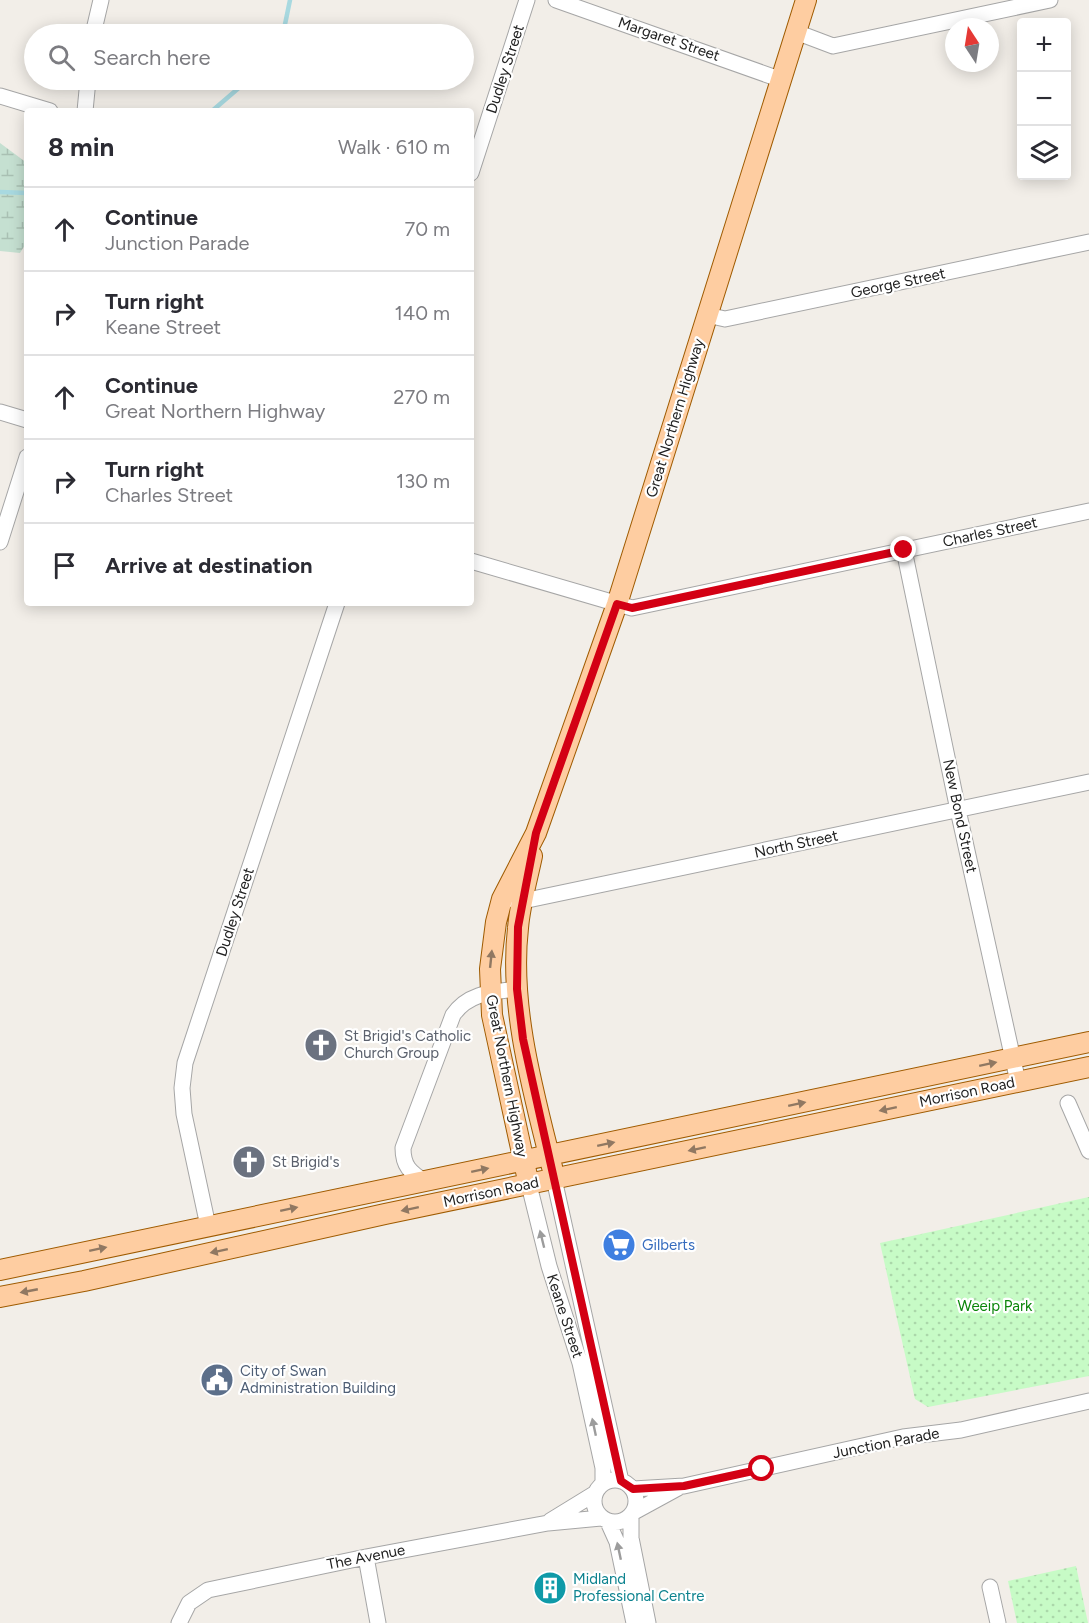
<!DOCTYPE html>
<meta charset="utf-8">
<style>
:root{--surface:#fff;--page:#f7f7f7;--text:#2b2b33;--muted:#7c7c81;--line:#e1e1e2}
body{margin:0;font-family:Figtree,sans-serif;background:var(--page);color:var(--text)}
.controls{position:absolute;right:18px;top:18px;display:grid;overflow:hidden;border-radius:6px;box-shadow:0 3px 15px #0003}
.controls button{width:54px;height:54px;display:grid;place-items:center;padding:0;border:0;border-bottom:2px solid var(--line);background:var(--surface);color:var(--text);font:30px sans-serif}
.compass{position:absolute;left:945px;top:18px;width:54px;height:54px;border-radius:50%;background:var(--surface);box-shadow:0 3px 15px #0003;rotate:348deg}
.stop{position:absolute;width:18px;height:18px;margin:-14px;border:4px solid #d30014;border-radius:50%;background:#fff}
.stop.end{background:#d30014;border-color:#fff;box-shadow:0 2px 6px #0008}
.list{margin:0;padding:0;list-style:none}
h2{display:flex;justify-content:space-between;align-items:center;height:78px;margin:0;padding:0 24px;font-size:26px}
h2 small{font-size:20px;font-weight:400;color:var(--muted)}
.list li{display:grid;grid-template-columns:39px 1fr auto;gap:18px;align-items:center;box-sizing:border-box;height:84px;padding:0 24px;border-top:2px solid var(--line)}
.list b{display:block;font-size:22px;white-space:nowrap}
.list p{margin:0;font-size:20px;white-space:nowrap;color:var(--muted)}
.list em{font-size:20px;font-style:normal;color:var(--muted)}
.icon{flex:none;width:33px;height:33px;fill:none;stroke:currentColor;stroke-width:2;stroke-linecap:round;stroke-linejoin:round}
.map{position:relative;flex:none;width:1089px;height:1623px;overflow:hidden}
.search{position:absolute;background:var(--surface);box-shadow:0 3px 15px #0003;left:24px;top:24px;width:450px;height:66px;display:flex;align-items:center;gap:15px;box-sizing:border-box;padding:0 21px;border-radius:33px;color:var(--muted);font-size:22px}
.panel{position:absolute;background:var(--surface);box-shadow:0 3px 15px #0003;left:24px;top:108px;width:450px;height:498px;border-radius:6px}
.map>svg:first-child{display:block}
.wetland{fill:url(#wetland-marsh)}
.park{fill:url(#park-dots)}
.lines{fill:none;stroke-linecap:round;stroke-linejoin:round}
.stream{stroke:#a8d9e0;stroke-width:4.5}
.minor-casing{stroke:#a6a6a6;stroke-width:17}
.major-casing{stroke:#9f5b00;stroke-width:22}
.minor{stroke:#fff;stroke-width:15}
.major{stroke:#fecda1;stroke-width:20}
.oneway{fill:#907862}
.oneway2{fill:#9c9c9c}
.route{stroke:#d30014;stroke-width:8}
.labels{text-anchor:middle;stroke-width:4.5;stroke-linejoin:round;paint-order:stroke}
.street-label{font-size:15px;fill:#222;stroke:#fff}
.worship-label{font-size:15px;fill:#5b616d;stroke:#fff;text-anchor:start}
.shop-label{font-size:15px;fill:#366cbe;stroke:#fff;text-anchor:start}
.park-label{font-size:15px;fill:#0b860a;stroke:#fff}
.service-label{font-size:15px;fill:#4e5e75;stroke:#fff;text-anchor:start}
.culture-label{font-size:15px;fill:#0d838f;stroke:#fff;text-anchor:start}
</style>
<div class="map">
<svg width="1089" height="1623" viewBox="0 0 1089 1623">
<defs>
<pattern id="wetland-marsh" width="20" height="14" patternUnits="userSpaceOnUse" patternTransform="scale(1.5)"><rect width="20" height="14" fill="#c5e0d1"/><path d="M1 5h8M5 5V1M11 12h8M15 12V8" fill="none" stroke="#a9c0b3"/></pattern>
<pattern id="park-dots" width="8" height="8" patternUnits="userSpaceOnUse" patternTransform="scale(1.5)"><rect width="8" height="8" fill="#c7fbc6"/><path d="M2 2h.1M6 6h.1" fill="none" stroke="#abd7aa" stroke-width="1.8" stroke-linecap="round"/></pattern>
</defs>
<rect width="100%" height="100%" fill="#f2eee8"/>
<path class="wetland" d="M0,143L27,163V242L20,253L0,251Z"/>
<path class="park" d="M1089,1197V1376L928,1407L915,1399L880,1243Z
M1076,1566L1088,1623H1017L1008,1581Z"/>
<g class="lines">
<path class="stream" d="M283,34L290,0
M212,111L248,80
M0,192L27,193"/>
<g class="minor-casing">
<path id="minor" d="M556,0L782,80
M796,32L833,46L1050,0
M93,34L101,0
M0,96L50,111
M85,111L88,80
M471,173L527,0
M707,315L725,319L1089,242
M0,412L27,420
M0,542L27,457
M904,550L958,810L1018,1082
M471,561L632,608L1089,511
M514,900L523,901L1089,782
M1068,1103L1089,1151
M554,1179L621,1481
M424,1181C410,1172 403,1166 403,1148L453,1015C468,993 492,992 517,989
M529,1185L549,1266L580,1363L603,1468V1484
M208,1226L184,1114L182,1088L185,1063L337,603
M594 1501a21 21 0 1 1 42 0a21 21 0 1 1-42 0Z
M633,1489L684,1486L903,1437L961,1430L1089,1401
M634,1512L678,1488
M631,1515V1538L648,1623
M550,1521L594,1494
M608,1522L617,1542L634,1623
M366,1557L378,1623
M990,1587L998,1623
M179,1623L189,1603L208,1590L366,1557L548,1523L601,1518"/>
</g>
<g class="major-casing">
<path id="major" d="M532,856C527,880 520,904 518,928C509,1006 533,1091 552,1167
M529,1185L492,1015L490,969L496,922L502,899L536,833L617,604L806,0
M0,1270L1089,1042
M0,1297L84,1281L385,1214L1089,1067"/>
</g>
<use href="#minor" class="minor"/>
<use href="#major" class="major"/>
</g>
<defs><path id="oneway-solid" d="M-6-.8H1V-3.2L6.5 0L1 3.2V.8H-6Z" transform="scale(1.5)"/></defs>
<g class="oneway">
<use href="#oneway-solid" transform="translate(491 959) rotate(-84)"/>
<use href="#oneway-solid" transform="translate(988 1064) rotate(-12)"/>
<use href="#oneway-solid" transform="translate(797 1104) rotate(-12)"/>
<use href="#oneway-solid" transform="translate(888 1109) rotate(168)"/>
<use href="#oneway-solid" transform="translate(606 1144) rotate(-12)"/>
<use href="#oneway-solid" transform="translate(697 1149) rotate(168)"/>
<use href="#oneway-solid" transform="translate(480 1170) rotate(-12)"/>
<use href="#oneway-solid" transform="translate(289 1209) rotate(-12)"/>
<use href="#oneway-solid" transform="translate(410 1209) rotate(168)"/>
<use href="#oneway-solid" transform="translate(98 1249) rotate(-12)"/>
<use href="#oneway-solid" transform="translate(219 1251) rotate(168)"/>
<use href="#oneway-solid" transform="translate(29 1291) rotate(169)"/>
</g>
<g class="oneway2">
<use href="#oneway-solid" transform="translate(542 1239) rotate(-104)"/>
<use href="#oneway-solid" transform="translate(594 1427) rotate(-102)"/>
<use href="#oneway-solid" transform="translate(619 1551) rotate(-102)"/>
</g>
<g class="lines">
<path class="route" d="M762,1469L684,1486L633,1489L621,1481L523,1039L517,989L518,927L536,833L617,604L632,608L904,550"/>
</g>
<defs>
<g id="church-disc" transform="scale(1.725)"><circle r="9.5" fill="#6b7280" stroke="#fff"/><path d="M-1.2-6h2.4v3.5h3.3v2.4h-3.3V6h-2.4V-.1h-3.3v-2.4h3.3Z" fill="#fff"/></g>
<g id="supermarket-disc" transform="scale(1.725)"><circle r="9.5" fill="#3f7fe0" stroke="#fff"/><path d="M-6-5.5h2.5l.6 2H6L4.5 2H-2.5L-4.4-4H-6ZM-1.5 3.2a1.3 1.3 0 1 0 .1 0ZM3 3.2a1.3 1.3 0 1 0 .1 0Z" fill="#fff"/></g>
<g id="civic-disc" transform="scale(1.725)"><circle r="9.5" fill="#5c6f8a" stroke="#fff"/><path d="M-.6-6.5H3V-4.5H.6V-3L4-1V1h2V6H-6V1h2V-1L-.6-3ZM-1.2 2.5V6h2.4V2.5Z" fill="#fff"/></g>
<g id="building-disc" transform="scale(1.725)"><circle r="9.5" fill="#0f9aa8" stroke="#fff"/><path d="M-4-6H4V6H1V3H-1V6H-4ZM-2.5-4.3h1.7v1.8h-1.7ZM.8-4.3h1.7v1.8H.8ZM-2.5-1h1.7V.8h-1.7ZM.8-1h1.7V.8H.8Z" fill="#fff"/></g>
</defs>
<g fill-rule="evenodd">
<use href="#church-disc" x="321" y="1045"/>
<use href="#church-disc" x="249" y="1162"/>
<use href="#supermarket-disc" x="619" y="1245"/>
<use href="#civic-disc" x="217" y="1380"/>
<use href="#building-disc" x="550" y="1588"/>
</g>
<g class="labels">
<g class="street-label">
<text transform="translate(669 39) rotate(19)" y="5">Margaret Street</text>
<text transform="translate(505 69) rotate(-72)" y="5">Dudley Street</text>
<text transform="translate(898 283) rotate(-12)" y="5">George Street</text>
<text transform="translate(675 418) rotate(-73)" y="5">Great Northern Highway</text>
<text transform="translate(990 532) rotate(-12)" y="5">Charles Street</text>
<text transform="translate(960 816) rotate(78)" y="5">New Bond Street</text>
<text transform="translate(796 844) rotate(-12)" y="5">North Street</text>
<text transform="translate(235 912) rotate(-72)" y="5">Dudley Street</text>
<text transform="translate(507 1076) rotate(79)" y="5">Great Northern Highway</text>
<text transform="translate(967 1092) rotate(-12)" y="5">Morrison Road</text>
<text transform="translate(491 1192) rotate(-12)" y="5">Morrison Road</text>
<text transform="translate(565 1316) rotate(72)" y="5">Keane Street</text>
<text transform="translate(886 1443) rotate(-11)" y="5">Junction Parade</text>
<text transform="translate(366 1557) rotate(-11)" y="5">The Avenue</text>
</g>
<g class="worship-label">
<text x="344" y="1041">St Brigid's Catholic<tspan x="344" dy="17">Church Group</tspan></text>
<text x="272" y="1167">St Brigid's</text>
</g>
<g class="shop-label">
<text x="642" y="1250">Gilberts</text>
</g>
<g class="park-label">
<text x="995" y="1311">Weeip Park</text>
</g>
<g class="service-label">
<text x="240" y="1376">City of Swan<tspan x="240" dy="17">Administration Building</tspan></text>
</g>
<g class="culture-label">
<text x="573" y="1584">Midland<tspan x="573" dy="17">Professional Centre</tspan></text>
</g>
</g>
</svg>
<div class="controls">
<button>+</button>
<button>−</button>
<button><svg class="icon" aria-label="layers" viewBox="0 0 24 24"><path d="M12 4l9 5-9 5-9-5zM3 14l9 5 9-5"/></svg></button>
</div>
<svg class="compass" viewBox="-18 -18 36 36"><path d="M0-13l5 13h-10z" fill="#e53935"/><path d="M0 13l5-13h-10z" fill="#7c7c81"/></svg>
<div class="stop" style="left:762px;top:1469px"></div>
<div class="stop end" style="left:904px;top:550px"></div>
<div class="search"><svg class="icon" aria-label="search" viewBox="0 0 24 24"><circle cx="10" cy="10" r="6"/><path d="M15 15l6 6"/></svg>Search here</div>
<section class="panel">
<h2>8 min<small>Walk · 610 m</small></h2>
<ul class="list">
<li><svg class="icon" aria-label="ahead" viewBox="0 0 24 24"><path d="M12 20V5M6 11l6-6 6 6"/></svg><div><b>Continue</b><p>Junction Parade</p></div><em>70 m</em></li>
<li><svg class="icon" aria-label="right" viewBox="0 0 24 24"><path d="M7 20v-9h11M14 6l5 5-5 5"/></svg><div><b>Turn right</b><p>Keane Street</p></div><em>140 m</em></li>
<li><svg class="icon" aria-label="ahead" viewBox="0 0 24 24"><path d="M12 20V5M6 11l6-6 6 6"/></svg><div><b>Continue</b><p>Great Northern Highway</p></div><em>270 m</em></li>
<li><svg class="icon" aria-label="right" viewBox="0 0 24 24"><path d="M7 20v-9h11M14 6l5 5-5 5"/></svg><div><b>Turn right</b><p>Charles Street</p></div><em>130 m</em></li>
<li><svg class="icon" aria-label="arrive" viewBox="0 0 24 24"><path d="M6 21V4h12l-3 4 3 4H6"/></svg><div><b>Arrive at destination</b></div></li>
</ul>
</section>
</div>
